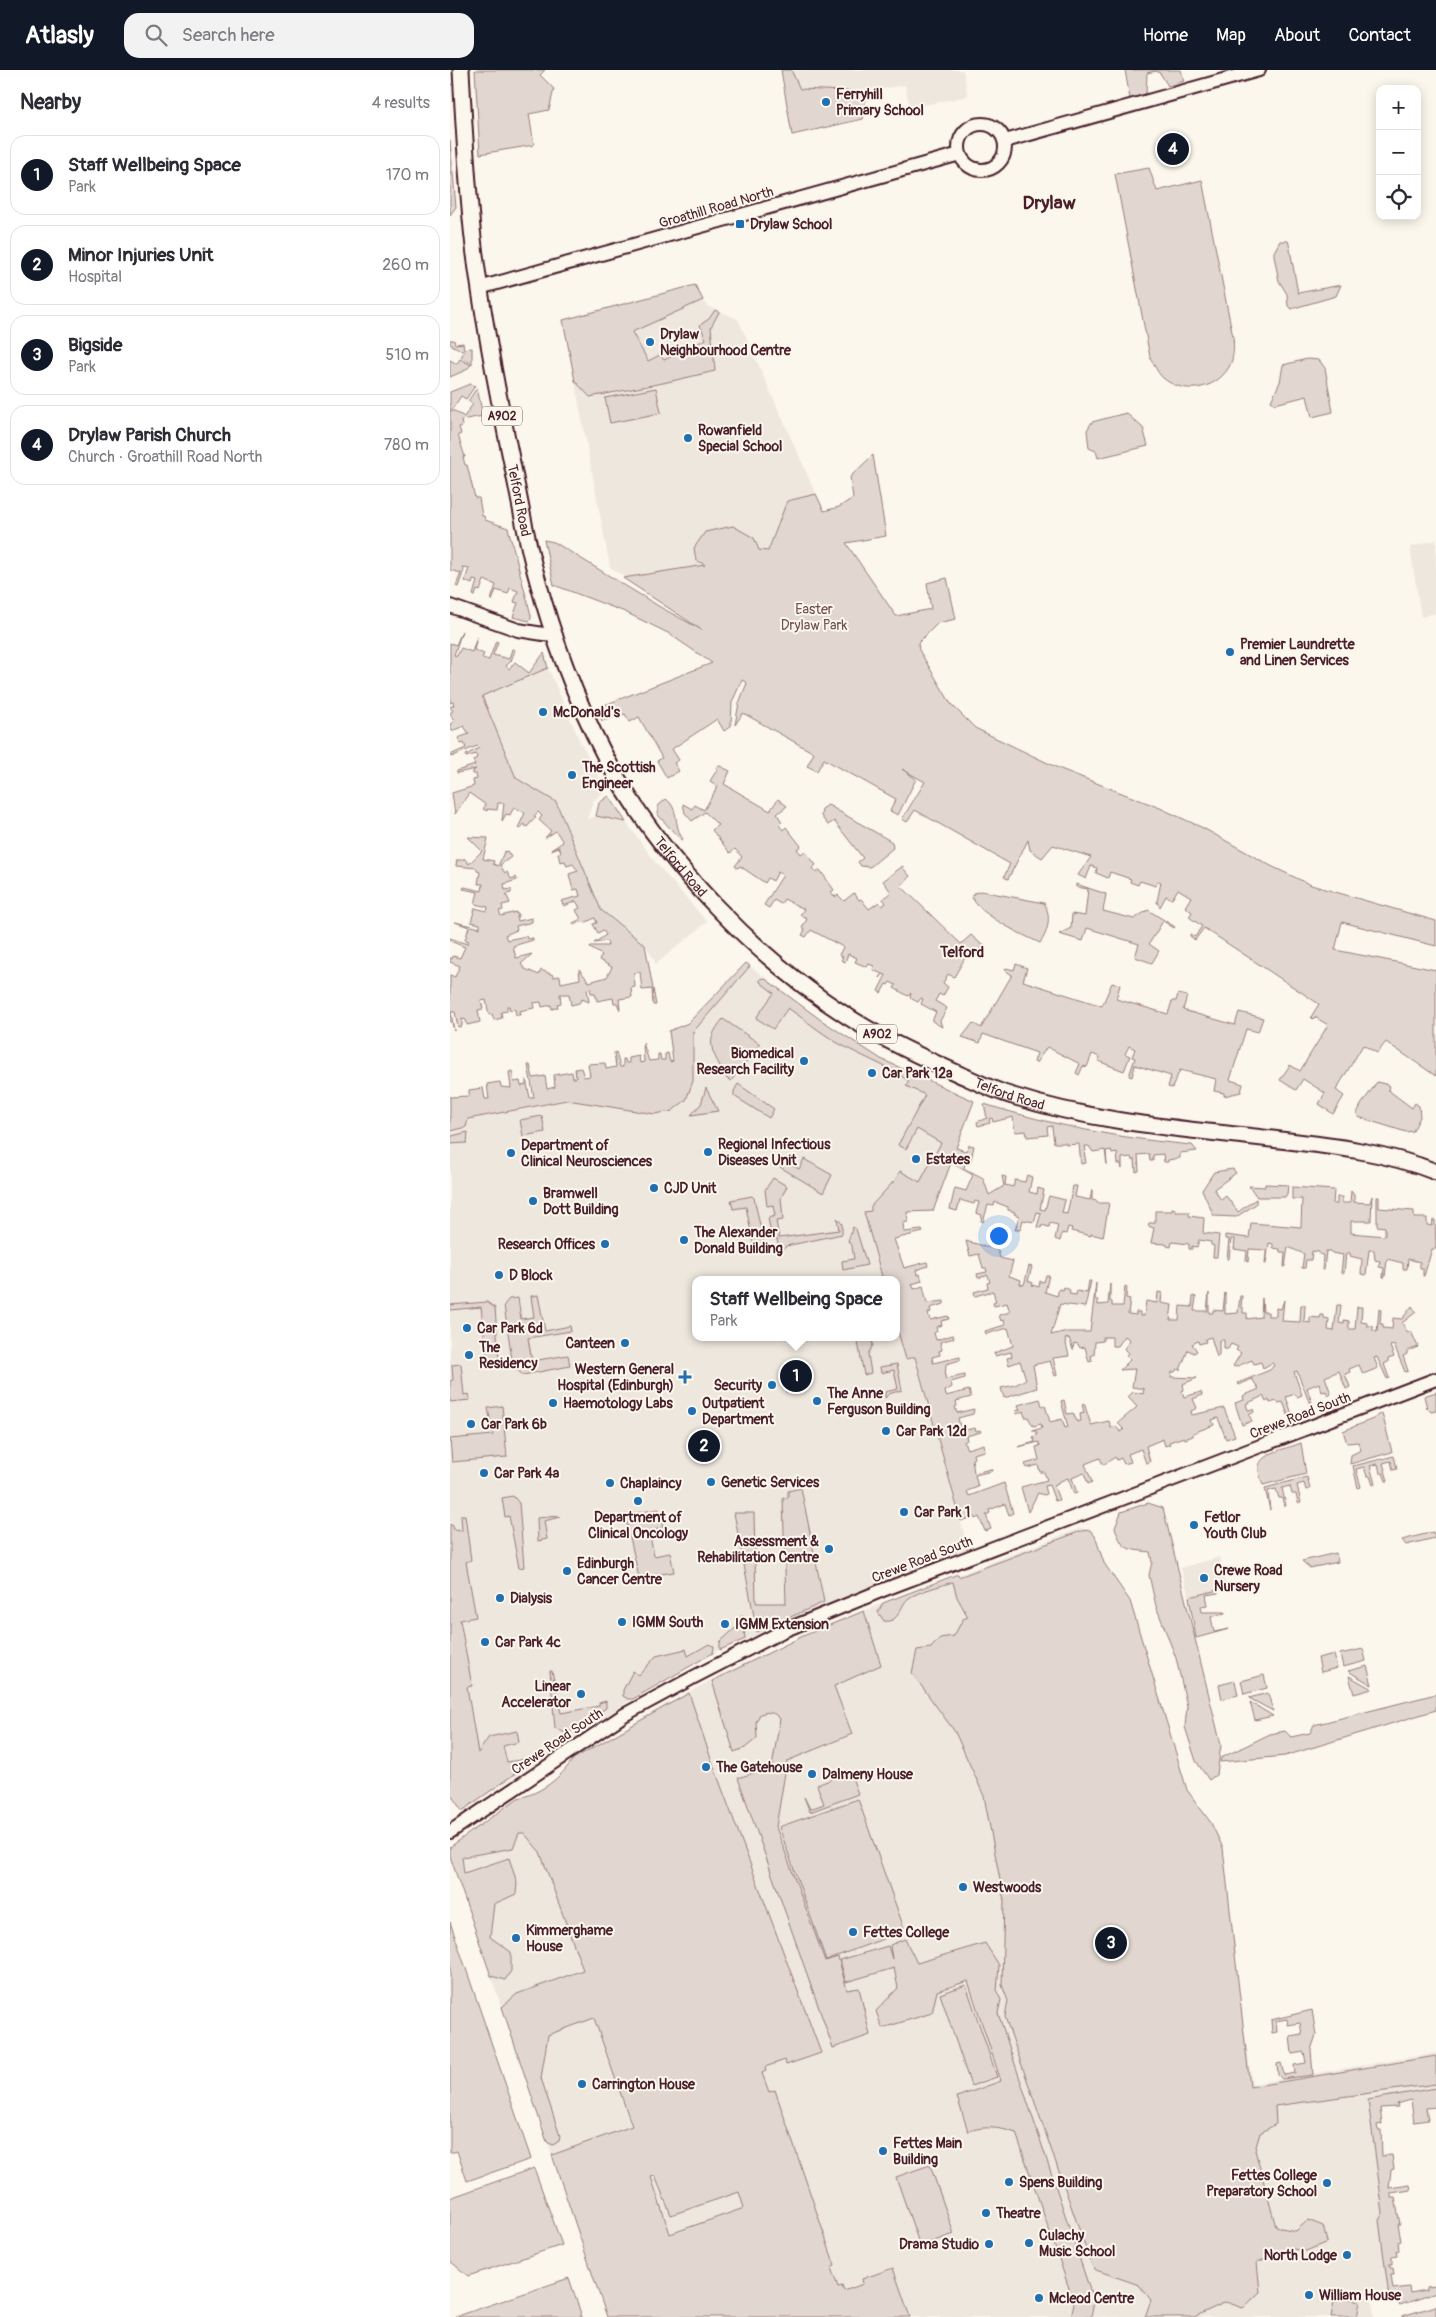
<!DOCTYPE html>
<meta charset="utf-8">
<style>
:root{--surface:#fff;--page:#f2f2f3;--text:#2b2b33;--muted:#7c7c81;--line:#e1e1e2;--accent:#111827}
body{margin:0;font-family:Pangolin,sans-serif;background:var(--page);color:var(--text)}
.controls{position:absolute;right:15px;top:15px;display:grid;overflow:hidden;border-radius:10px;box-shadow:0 2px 12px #0003}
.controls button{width:45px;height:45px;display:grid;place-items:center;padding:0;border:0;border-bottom:1px solid var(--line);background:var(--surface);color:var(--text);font:25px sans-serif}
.you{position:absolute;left:548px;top:1165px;width:18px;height:18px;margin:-12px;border:4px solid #fff;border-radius:50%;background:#1a73e8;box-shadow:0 0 0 8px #1a73e833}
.badge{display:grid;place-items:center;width:32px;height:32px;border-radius:50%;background:var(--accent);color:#fff;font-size:16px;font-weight:700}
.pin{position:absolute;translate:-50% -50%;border:2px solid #fff;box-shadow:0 1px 5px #0006}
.popup{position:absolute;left:242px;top:1206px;width:208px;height:65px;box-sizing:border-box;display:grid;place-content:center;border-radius:10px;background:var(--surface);filter:drop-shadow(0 1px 4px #0005);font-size:16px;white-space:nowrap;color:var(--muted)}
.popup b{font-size:19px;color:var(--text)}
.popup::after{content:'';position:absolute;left:50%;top:100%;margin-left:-10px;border:10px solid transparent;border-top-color:var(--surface)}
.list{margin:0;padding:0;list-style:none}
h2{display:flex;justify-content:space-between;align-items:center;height:65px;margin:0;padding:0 20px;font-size:21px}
h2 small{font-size:16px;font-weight:400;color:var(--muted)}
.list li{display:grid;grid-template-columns:32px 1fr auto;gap:15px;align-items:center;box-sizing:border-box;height:80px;margin:0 10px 10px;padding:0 10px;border:1px solid var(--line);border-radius:15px}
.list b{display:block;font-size:19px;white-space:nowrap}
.list p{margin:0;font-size:16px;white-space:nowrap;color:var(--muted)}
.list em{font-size:16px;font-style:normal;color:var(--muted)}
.icon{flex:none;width:28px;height:28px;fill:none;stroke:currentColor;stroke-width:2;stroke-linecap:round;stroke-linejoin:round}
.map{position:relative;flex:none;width:986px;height:2247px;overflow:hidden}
header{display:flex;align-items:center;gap:30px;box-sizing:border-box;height:70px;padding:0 25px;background:var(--accent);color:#fff}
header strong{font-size:24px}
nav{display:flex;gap:28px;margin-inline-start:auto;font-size:18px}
.search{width:350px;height:45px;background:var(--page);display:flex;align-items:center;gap:12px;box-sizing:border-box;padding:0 18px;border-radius:15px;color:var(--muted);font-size:19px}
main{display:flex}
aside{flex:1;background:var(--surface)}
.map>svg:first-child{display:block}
.built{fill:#eee7de}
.green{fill:#e2d7d0;stroke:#967b7e;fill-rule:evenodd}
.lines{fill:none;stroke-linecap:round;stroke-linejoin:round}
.secondary-casing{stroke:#4a1f2b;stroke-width:16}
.primary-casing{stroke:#4a1f2b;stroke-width:19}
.secondary{stroke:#fbf7ec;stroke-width:12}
.primary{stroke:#fbf7ec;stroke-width:15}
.poi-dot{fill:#1f6fb2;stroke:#fbf7ec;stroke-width:2}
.labels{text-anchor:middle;stroke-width:4;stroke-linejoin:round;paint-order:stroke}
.shield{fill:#fbf7ec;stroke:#7f6065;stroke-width:1}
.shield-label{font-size:12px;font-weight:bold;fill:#4a1f2b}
.poi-label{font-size:14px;font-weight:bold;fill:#4a1f2b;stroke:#fbf7ec;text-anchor:start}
.street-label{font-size:14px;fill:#4a1f2b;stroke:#fbf7ec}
.park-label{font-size:14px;fill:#704d54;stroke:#fbf7ec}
.neighbourhood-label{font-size:15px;font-weight:bold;fill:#4a1f2b;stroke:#fbf7ec}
.district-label{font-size:19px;font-weight:bold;fill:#4a1f2b;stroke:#fbf7ec}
</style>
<header>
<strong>Atlasly</strong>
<div class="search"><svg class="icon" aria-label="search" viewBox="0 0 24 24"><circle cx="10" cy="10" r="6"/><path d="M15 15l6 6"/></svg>Search here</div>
<nav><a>Home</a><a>Map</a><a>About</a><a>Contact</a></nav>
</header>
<main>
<aside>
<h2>Nearby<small>4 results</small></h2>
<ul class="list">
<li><span class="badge">1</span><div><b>Staff Wellbeing Space</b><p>Park</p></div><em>170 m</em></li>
<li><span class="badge">2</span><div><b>Minor Injuries Unit</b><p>Hospital</p></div><em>260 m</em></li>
<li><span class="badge">3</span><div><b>Bigside</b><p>Park</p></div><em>510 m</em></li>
<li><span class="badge">4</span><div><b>Drylaw Parish Church</b><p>Church · Groathill Road North</p></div><em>780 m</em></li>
</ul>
</aside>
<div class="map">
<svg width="986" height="2247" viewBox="0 0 986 2247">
<rect width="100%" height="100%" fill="#fbf7ec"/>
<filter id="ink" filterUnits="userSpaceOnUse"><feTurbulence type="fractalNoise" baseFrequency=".02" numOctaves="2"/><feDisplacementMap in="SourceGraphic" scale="10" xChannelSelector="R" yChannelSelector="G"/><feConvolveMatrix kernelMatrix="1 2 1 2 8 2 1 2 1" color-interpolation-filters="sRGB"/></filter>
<g filter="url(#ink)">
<path class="built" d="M331,0H513L518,26L460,38L455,15L421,21L417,22L413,49L342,65Z
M245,215L257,236L288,249L366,424L391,474L176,508L160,497L113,250Z
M986,470V543L971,547L960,477Z
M98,598L129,669L156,720L143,731L137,750L146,746L176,752L206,793L257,852L206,894L195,874L151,840L106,732L66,708L31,625Z
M296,893L371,950L431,989L524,1031L483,1141L425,1144L443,1210H246V1267H446V1221L519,1481L265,1582L204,1615L23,1734L0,1457V1052L226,1011L219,961L238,953Z
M631,1458L638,1460L736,1721L769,1778L802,2014L986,1983V2018L918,2030L933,2144L929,2150L938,2221L921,2223L924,2247H157L0,1786V1777L68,1728L81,1726L114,1703L123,1689L209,1638L290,1595L384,1552Z
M770,1487L776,1518L739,1527L731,1498Z"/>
<path class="green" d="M25,0H95L90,5L104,19L99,40L79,44L84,75L30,84Z
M331,0H341L350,19L417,22L413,49L342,65Z
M675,0H731L734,11L718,16L710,3L706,1L697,3L696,24L680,29Z
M0,70L6,137L0,145Z
M699,98L707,121L752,110L783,267C784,277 784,288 779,297C765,321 732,325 712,307C707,302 703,293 700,287L665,104Z
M830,171H838L839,174L848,223L891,215L886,226L841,239L838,236L837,224L829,211L824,186V182Z
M245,215L253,230L182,262L198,291L210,285L214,290L256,269L250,255L259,249L265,240L269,242L261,257L265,301L213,313L140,327L125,311L113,250Z
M0,270H4L5,274L13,273L14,279L22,278V294L11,287L14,282L0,274Z
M10,289L21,295L16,300L0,307V290L7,294Z
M857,289L869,290L875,298L883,342L862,347L857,326L825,334L821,331L830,312L833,295Z
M20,314L25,316L16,329L11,326L1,341H5L14,347L23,334L18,331L27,318L33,346L11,350L12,356L9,357L11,364L8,365L15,387H13L15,395H17L25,428H29L32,446H34L35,450L58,458L81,545V549L79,551L63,547L68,533L64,532L68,521L60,518L58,524L46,520L42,531L41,530L46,515L34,510L30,521L27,520L25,526L23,525L27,511L23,510L22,514L15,511L19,498L12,497L14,500L8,517L6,516L11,503L0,500V322Z
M206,318L211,343L160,353L155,328Z
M676,343L693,358L698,376L648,388L646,381L639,378L637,360L642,352Z
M423,385L436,466L396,473L446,546L481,539L477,513L497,508L506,549L488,553L468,573L469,580L501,634L525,658L608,698L710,738L753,758L821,796L861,815L986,851V876L892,852L885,880L986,900V1006L936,972L927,983L913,975L886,1020L894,1026L883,1044L869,1034L875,1023L853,1009L846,1020L830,1010L840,995L850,1001L878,955L865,947L863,949L861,947L869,934L754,858L745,870L740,866V864L745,867L752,856L739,847L742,842L735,837L741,827L728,819L722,829L716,826L710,837L707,832L711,812L708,811L706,816L690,811L688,815L680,812L681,809L660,802L658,808L646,803L647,798L641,796L636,809L628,805L641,787L603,775L592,788L580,780L578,770L558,809L554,807L560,794L465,740L457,752L452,749L475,712L452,699L466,709L448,745L440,741L446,729L374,689L367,701L357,696L364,683L293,643L285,655L289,633L297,613L292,610L282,632L281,656L274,661L267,649L222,679L229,690L224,693L229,701L217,708L207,691L212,688L189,647L180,652L175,644L152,651L147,638L262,593L218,563L175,542L104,515L94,470L104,472L210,537L252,560L173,508L255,495L246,490L244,478L255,462L283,456L304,468L309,480L318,481L337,431L366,424L374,441L389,437L403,428L400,407Z
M12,561L4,585L7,586L11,578L22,582L27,567L24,580L34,584L32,588L39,590L46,571L48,572L43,585L59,589L62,579L65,580L61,591L56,596L59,599L65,592L79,603L94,583L98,598L32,626L66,708L106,732L151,840L195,875L206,935H203L202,919L192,920L190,902L184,903L185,917L181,918L182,927L169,929L170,940L167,933H164L163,928L147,931L145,923H141L140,918L137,919L139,932L132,929L129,933L121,935L119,924H110L111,933L107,934L108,937L102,939L101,935L92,937L91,932L83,933L84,938L69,941L70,945H66L65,939L60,940L59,936H57V941L51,942L52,948L44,950L42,944L39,945L36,930L31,931L33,939L28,940L30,952L17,955L16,950L12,949V956L8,957L5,942H1L4,961L2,952H0V905L5,907L10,896L0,892V888L2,889L3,886L10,888L15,877L0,871V868L17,874L19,871L15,870L19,857L5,852L30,858V854L21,852L25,838L37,841L38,837L25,834L28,822L13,819L14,817L32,821L33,814H28L30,802L27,801V798L6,796L7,790H13L14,788L19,794L32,781L18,767L38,768L33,789L44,791L43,794L48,796L54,782L57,781L61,787L50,795L55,803L57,802L61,809L66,807L67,810L54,814L55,820L61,819V823L56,824L60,833L52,835L53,840L49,841L51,846L66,842V844H69L67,847L68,851L82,848V852L66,856L67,860L55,865L57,870L76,866L77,869L83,868V870L63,876L66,888L82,884L71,894L75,899L89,905L91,900L103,905V907L110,906L111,913L130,909L129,899L139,912L157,907L162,897L149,890L152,885L140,878L141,876H158L157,871L144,873L156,865L153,860L148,863L143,854L147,853L145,848L134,853L132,851L124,855L123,853L131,849L126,840L130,838L126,831L114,836L111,831L130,826L128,819L123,820L119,804L128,801L123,794L117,796L115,791L110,792L108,783L111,782L109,777L101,780L113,772L106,761L95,768L101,761L89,750L92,746L88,742L84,746L86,747L77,757L73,754L71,759L68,758L75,743L64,737L60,745L56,744L52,751L54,733H48L47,740L37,739V741L33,739L36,735L19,723L5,744L2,723L24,716L23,710L27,709L26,704H23V701L26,699L7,703V701L25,695L23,690L27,688L26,684L16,687V685L29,678L27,676L1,687L0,685L16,678L14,673L11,674L8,668L19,664L14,656L2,661L0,654L4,652L0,643L3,641L0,637L4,635L3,632L0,633V573L6,575Z
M270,696L280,701L274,714L320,741L328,729L337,736L327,744L332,752L329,755L333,760L336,757L351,776L347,779L351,784L355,781L366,795L362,798L366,803L370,800L384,820L381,822L385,827L388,825L394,831L404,823L409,830L411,829L419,839L429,832L432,836L436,833L433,829L441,822L433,811L453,796V798L460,806L451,816L511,874L521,865L531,874H534L528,884L520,879L504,907L498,904L493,913L498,917L493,926L489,924L485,931L497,938L490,951L492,957L482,951L486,942L471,934L473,929L471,928L468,932L460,928L461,923L458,926L444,918L446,915L440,912L438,915L436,914L431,923L428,921L436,905L433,904L430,908L432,904L423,900L424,896L419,894L417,897L405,892L407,888L398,884L395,892L391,890L393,887L389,885L393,877L361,860L356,867L352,865L355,860L352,858L357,849L350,845L354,839L334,829L331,834L324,830L319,838L314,835L333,805L328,802L323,811L318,808L315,813L290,796L288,798L285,796L292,787L285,779L280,783L262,760L268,755L255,742L242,751L235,743L233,734L242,739L245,735L254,740L268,716L260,711L267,700L266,697Z
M159,726L176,752L146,746L149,733Z
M216,729C230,739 223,756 233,769L231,770L208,745V736Z
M378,735L437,769L442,772L443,778L420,797L411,796L408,792L413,788L384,751L378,755L371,746L372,739Z
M626,814L656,824L653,841L684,849L698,840L725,857L724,858L713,851L699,874L709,881L702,893L685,887L689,874L637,858L633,871L609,864L621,858L622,844L635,846L638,819L626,817Z
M531,821L594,833C602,846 598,862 590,873C573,865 529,845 522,827L524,823Z
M296,893L300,896L243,962V1011L236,1030L222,1041L205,1044L117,1030L18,1049L16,1057L0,1061V1027L19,1026V1020L33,1018L35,1029H39L37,1014L50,1012L51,1017L61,1018L59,1002L62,1001L64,1012L70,1011L71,1016L76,1015V1009L80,1028H84L78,995H80L83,1008L95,1006L97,1019L105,1017L104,1005L122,1002L123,1008H126L125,999L131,998L134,1007L140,1006L138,994L155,993L156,999L166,997L164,983L166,982L170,997H173V989H175L176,993H179V988L189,986L190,993L194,992L193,973L199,991L208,990V984H210L211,990H215V984L218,983L220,992L223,991L219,961L238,953Z
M566,894L577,898L573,911L652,936L662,913L670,915L666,929L718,944L722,931H726L728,924L737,926L733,940L785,955L789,942L813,948L808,962L796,959L780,1010L793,1014L791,1022L774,1026V1023L764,1021L766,1009L730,1000L722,1018L718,1017L721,1006L685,995L682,1007L679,1006L685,988L682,987L685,979L679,976L675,984L680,986L674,1001L648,991L650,987L642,984L637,997L633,996L629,1005L626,1003L630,994L597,977L586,993L584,992L587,983L533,964L530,973L512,967L523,953L531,958L562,905L555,900L556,898L564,900Z
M314,908L371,950L431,989L524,1031L506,1078L516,1081L519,1075L524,1076L520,1094L515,1093L514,1098L533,1108L539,1125L554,1116L552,1106L556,1107L555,1115L563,1117L565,1110L575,1112L577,1105L582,1107L579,1122L587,1124L588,1118L594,1120L590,1139L595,1140L599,1126L615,1130L612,1143L617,1144L623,1116H627L625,1127L640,1130L642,1120V1130L647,1131V1133H659L653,1167L641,1164V1166L621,1161L622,1158L618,1157L616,1164L612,1163L610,1171L605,1169L608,1155L600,1153L599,1157L592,1155L591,1158L587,1157L591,1143L587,1142L584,1152L573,1150L570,1160H565L569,1146L564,1144L565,1142L558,1140V1137L545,1132L544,1136L538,1135L533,1152L531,1151L532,1145L526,1143L529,1132L525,1131L524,1134L510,1130L507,1141L500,1139L505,1118L516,1121L523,1105L501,1093L483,1141L457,1142L458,1152L453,1153L454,1162L472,1160L473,1162L444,1169L454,1198L477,1192L478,1196L466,1200L467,1205L470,1204L472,1211L462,1214L464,1219L473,1216L477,1233L494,1231V1234L480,1238L481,1242L478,1243L480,1250L498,1246L499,1249L491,1251L492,1255L486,1257L487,1261L484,1263L486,1270L503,1265L504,1268L490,1272L492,1280L489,1281L490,1285L482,1287L483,1293L510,1287V1290L496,1294L495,1309L515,1305V1308L501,1312L502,1317L495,1321L496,1326L519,1320L521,1327L506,1331L507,1336L505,1337L507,1343L524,1339L523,1344L508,1348L511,1361L525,1358L526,1361L530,1360L531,1362L516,1366L517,1370L514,1372L517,1379L534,1374L535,1381L523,1384L524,1388L522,1389L524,1403L541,1399L542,1401L525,1405L528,1417L517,1421L519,1426L554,1413L563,1443L559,1445L555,1434L539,1440L540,1443L536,1445L541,1459L535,1461L529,1447L525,1449L524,1446L511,1451L465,1287L456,1289L446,1255V1210H433L414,1142L421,1141V1136L445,1110L450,1101L470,1112L491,1073L467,1059L456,1079L448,1075L475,1025L456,1016L459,1011C436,995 410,986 386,972C370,962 354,949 338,938L323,959L306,948L324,923L310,912V909Z
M273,949L310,974L281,1011L276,1008C264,982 252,974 273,949Z
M927,1012L939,1015L938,1020L962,1038L965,1033L969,1036L970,1047L963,1061L956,1062L908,1047L907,1043L911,1035Z
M288,1014L324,1039L319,1048L284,1026V1021Z
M256,1018L268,1041L241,1045L251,1034Z
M534,1034C606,1056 667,1068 742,1075L747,1081L730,1083V1088L718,1090V1092H714L713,1084L703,1085V1091H700L699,1084L688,1085L689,1101L686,1102L685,1090H682L681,1087L672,1088V1099L671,1094H668L667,1083L662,1084L661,1080L656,1081L657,1095L655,1080L643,1082L639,1076H635L636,1081H634L636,1093L631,1094L629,1074L616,1075V1073H604L602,1056L597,1057L598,1065L577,1067L576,1061L565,1062L563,1047L543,1052L542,1048L539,1049L540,1053L528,1056L527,1052L537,1048Z
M92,1046L95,1062L73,1066L70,1050Z
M18,1062L17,1073L0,1074L2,1066Z
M354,1089L382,1105L373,1123L330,1097L334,1091L349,1099Z
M783,1099L786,1103L764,1119L771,1130L776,1126L788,1142L806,1129V1134L786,1147L764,1146L752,1120L764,1102Z
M323,1108L337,1116L331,1128L333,1150L326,1151L329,1168L389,1160L387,1148L392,1154V1164L336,1176L330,1184L327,1169H322L318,1148L325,1146L323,1135L317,1136L315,1120Z
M815,1114L838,1115L837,1124L835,1127H807L799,1116L815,1117Z
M842,1117L884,1120L883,1134H887V1127H892V1133H900L901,1121L904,1125V1132L920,1133L922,1126L921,1151H901V1163L935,1166V1157L927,1156V1127H929V1138L964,1141V1148H977V1155L982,1156L983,1150H985L986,1179H982L974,1206H973V1198H970V1192L958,1189L957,1199H953V1193L937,1189L935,1207H933L934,1198L929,1197L930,1191L925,1190L924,1180H919L916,1205L911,1204L912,1189L900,1186V1183H896L894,1203H891L893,1185L882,1183L880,1181H876L874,1200H872L873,1185L869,1184V1182L862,1181L861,1190H856L855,1198H852L854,1184L838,1177L835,1197H834L835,1182H830V1179L823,1178V1174L819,1173L816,1194H815L816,1180L799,1179L798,1192L796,1191L797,1181L784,1179L785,1169H781L779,1189H777L779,1169H775V1165L799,1168L801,1153L851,1157L852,1129H842Z
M302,1126L304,1128L314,1173L305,1183L296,1137L283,1139L281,1130Z
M722,1138L726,1139V1142H739V1146L754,1148L753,1163L769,1165L767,1187H763L764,1176L761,1175V1172L749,1170L747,1177L742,1176V1179H739V1174L722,1172L721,1177L717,1176L716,1174L701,1173L704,1158L698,1156L699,1153H705V1141H722Z
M403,1157L406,1159L417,1195L393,1200L392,1191L404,1189L402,1176L398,1171Z
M516,1171L548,1180L550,1188L563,1191L559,1206L571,1210L570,1214L574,1215L579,1196L582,1197L578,1211L583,1213L582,1215L589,1217L590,1211L594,1212L596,1205H599L595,1222L607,1226L609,1219L613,1220L614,1217L620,1220L619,1224L626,1225L627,1221L637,1223L639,1211H641L635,1237L610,1234L601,1265L613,1262H640L646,1213L645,1230H648V1235L658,1234L660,1214V1231L662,1232V1236H673L675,1216L677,1217L676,1228L680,1229L678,1244L686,1245V1242H690V1246H694L696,1231L707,1233L708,1222L712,1223L711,1233L722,1235L720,1250H729L730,1236L742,1237L743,1226L746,1227L744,1241H757L759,1223V1243H763V1240L773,1241L775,1223V1244L788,1243L790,1226H792L791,1237H793V1243H797V1249L811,1247L812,1228L813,1242H818V1246H826V1238L831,1239L834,1230L832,1251L850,1252L851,1235H855L854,1252L860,1253V1247L870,1248L871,1245H874V1248L879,1249L878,1260L884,1261L887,1235H891L889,1253L894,1254V1250L899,1251V1259H905L907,1237H912L911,1252L917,1253V1256H923V1261L927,1262L929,1239L931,1240L930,1254H933V1258L942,1259L943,1248L952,1249L962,1236L966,1242L952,1253L958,1263L961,1261L968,1277L957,1281V1284L953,1286L958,1301L955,1302L944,1275L940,1276L944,1287L938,1289V1292L934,1294L939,1308L937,1309L927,1287L924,1288L928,1298L913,1304L909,1295L899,1299L900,1302L895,1304L900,1317L896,1319L889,1301L875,1307L881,1324L878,1326L876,1321L872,1322L869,1313L857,1318L863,1336L861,1337L847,1301L844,1302L852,1325L847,1327L845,1324L836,1327L842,1344L838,1345L833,1332L828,1333L827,1331L820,1333L819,1330L816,1332L813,1326L796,1334L798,1340L803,1339L804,1342L799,1345L802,1351L792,1355L785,1333L794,1330L793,1326L809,1319L802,1309L789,1315L788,1313L820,1300L824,1295L822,1293L813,1298L811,1292L804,1294L802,1290L785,1297L783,1296L791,1283L786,1280L788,1277L781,1274L778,1279H774V1270H769V1286L767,1287L761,1267L755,1269L756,1272L749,1274L748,1271L742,1274L747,1281L744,1283L738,1280L730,1300L727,1299L725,1302H722L721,1307L747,1308L733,1314L734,1320L732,1321L734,1327L751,1322L752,1325L743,1329L747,1338L741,1341L742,1345L774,1338L785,1366L776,1369L768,1348L762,1350L764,1355L743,1363V1366L735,1369L734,1367L719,1372L720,1374L715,1376L713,1369L696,1376L700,1392L696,1393L691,1379L678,1384L681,1392L674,1394L671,1388L667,1390L665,1387L653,1395L650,1388L635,1394L642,1412L638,1414L634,1403L622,1408L627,1423L624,1424L618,1408L608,1412V1414L604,1416L609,1430L605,1431L599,1415L595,1416L597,1424L594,1425L588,1423L578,1442L571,1417L597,1410L594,1402H590L588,1395L577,1398L575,1394L589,1390L586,1377L590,1376L589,1372L568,1377L585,1372L583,1367L587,1365L586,1361H582L592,1358L591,1354L583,1356L578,1347H575L573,1341L567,1344L566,1341L570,1340L568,1335L590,1329L592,1336L595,1335L600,1352L612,1349L615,1358L618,1357L611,1331L614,1330L617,1344L623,1343L627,1352L631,1351L630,1344L634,1343L632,1334L634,1333L641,1355L659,1351L661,1358L665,1356L671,1362L674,1360L668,1353L687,1337L678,1327L683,1322L693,1324L694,1319L682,1317L685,1299L670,1300L680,1290L676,1286L678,1283L674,1279L680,1270L675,1266L668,1276H662V1267H653V1271L645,1272L644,1285H641L642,1291L639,1292L635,1277L630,1278L628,1274L624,1273L623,1280L619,1268L615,1269L619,1286L603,1288L607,1305L605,1306L600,1291L583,1295L587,1318L554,1328L551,1318L565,1315L576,1309L570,1291L559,1295L557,1288L562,1287L561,1282L545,1286L544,1283L563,1276L558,1258L536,1264L535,1261L555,1255L554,1250L551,1251L549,1245L560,1242L557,1233L544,1236L543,1233L546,1232L543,1221L525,1226L524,1222L538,1218L537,1213L540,1212L538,1205L528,1208L527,1204L537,1202L536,1198H533L529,1184L520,1186Z
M88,1225L95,1261L120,1256L121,1261L78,1268L82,1291L118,1285L120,1296L73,1305L63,1297L54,1235L59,1229L68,1228L71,1249L84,1247L81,1226Z
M37,1232L45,1238L49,1290L37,1291L31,1237L0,1240V1235Z
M407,1267H421L423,1275L418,1284L421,1303L414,1305Z
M11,1294L14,1325L19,1324L20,1330L0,1332V1311L3,1310L2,1295Z
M447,1294L452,1320L439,1324L435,1328V1322L448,1319L444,1300L431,1303L430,1297Z
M357,1296L359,1318L336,1322L333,1300Z
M986,1322V1341L981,1342L977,1338L974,1326Z
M52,1336L57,1387L2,1392L0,1369L43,1365L38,1338Z
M932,1343L942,1382L900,1394L901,1385L911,1380L908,1372L897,1373L893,1361L923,1349Z
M851,1373L856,1404L813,1415C811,1410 808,1401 809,1395C813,1382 840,1378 851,1373Z
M944,1386L947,1399L943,1400L941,1391L933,1393L938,1411H936L933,1403H930L928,1394L920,1396L925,1414L923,1415L920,1406H917L914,1397L906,1399L911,1417L908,1418L903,1396Z
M857,1407L860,1419L856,1420L854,1413L847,1415L851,1433H848L846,1424H842L840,1416L832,1418L836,1436H834L832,1428H829L826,1419L818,1421L820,1440L815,1418Z
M351,1418L374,1532L307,1562L284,1443H304L306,1533H336L333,1428H338V1421Z
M63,1426L69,1433L74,1497L69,1498L59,1446L55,1447L52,1428Z
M698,1433L713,1438L771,1675L767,1704L759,1710L746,1691L735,1657L737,1636L726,1588L706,1536L699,1505L702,1492L700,1482C677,1479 673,1481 665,1458L671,1442Z
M209,1439L213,1458L199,1461L204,1486L220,1483L224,1502L193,1507V1511L190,1512L175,1445Z
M11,1445H15L21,1490L16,1492L26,1547L10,1550L22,1616L17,1617L28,1683L39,1667L67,1661L69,1672L53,1676L57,1692L83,1688L84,1690L12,1741L0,1723V1454L3,1456L4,1460L12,1461Z
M109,1446L110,1447L94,1451L97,1469L88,1471L87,1448Z
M640,1460L645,1466L654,1493L680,1531L737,1720L761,1753L773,1778L800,2017L986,1986V2014L825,2036L826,2054L810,2063L805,2080L826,2157L846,2161L858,2150L873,2156L877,2172L856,2181L842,2179L807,2192L810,2222L793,2238L776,2232L744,2247H695L701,2230L689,2215L646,2200L642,2196L555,1947L558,1931L552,1915L554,1831L534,1726L505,1662L462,1603L467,1580L481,1578L490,1568L504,1566L513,1549L518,1547L507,1527L503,1512C493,1515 467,1522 459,1528C449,1536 450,1553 434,1551L428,1542L433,1533L508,1504L509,1507L631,1461Z
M983,1462L985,1468L956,1475L952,1470Z
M886,1483L888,1492L860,1498L852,1491Z
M768,1520V1523L756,1525L758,1535L751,1536L752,1542H775V1543L761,1547L764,1562L779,1559L746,1568L739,1527Z
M414,1541L431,1595L384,1616L402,1664L337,1691L326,1757L375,1891L388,1887L397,1920L409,1918L420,1965L383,1978L288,1708L322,1697L330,1649C324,1642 319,1641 310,1644L306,1652L307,1668L295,1678L284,1682L262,1611L353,1566Z
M293,1546L295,1569L270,1580V1572L291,1553L290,1547Z
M259,1574L264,1576L263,1583L183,1629H178L173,1626V1620L183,1601L189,1605L206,1586L236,1579L238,1586Z
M913,1579L916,1591L893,1597L890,1584Z
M884,1584L887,1598L871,1602L868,1588Z
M917,1596L922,1615L898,1601Z
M100,1601H102L111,1643L149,1636V1633L156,1631V1638L117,1664L105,1658Z
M814,1605L817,1618L794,1624L791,1611Z
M899,1606L922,1619L904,1624Z
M785,1611L788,1625L772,1629L769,1615Z
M239,1623L261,1689L371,1983L336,1995L335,1990L315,1997L316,2001L312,2003L319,2022L325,2020L385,2196L381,2198L388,2217L392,2216L394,2221L413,2214L412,2209L443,2198L460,2247H157L102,2085L182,2056L144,1948L98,1965L91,2008L110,2066L109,2071L103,2075L97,2072L52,1937L67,1924L133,1900L90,1782L74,1763H69L63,1778L12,1787L14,1803L59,1788L67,1813L66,1824L44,1834L40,1867L61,1882V1901L55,1910L41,1906L0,1786V1777L68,1728C90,1724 111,1708 123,1689ZM205,2106L221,2145L289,2122L294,2138L220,2164L201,2107Z
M818,1623L823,1641L799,1628Z
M986,1624V1640L835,1686L770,1692L771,1688L820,1664L835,1661L841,1667L860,1663L864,1655Z
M800,1632L823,1646L805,1650Z
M400,1702L408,1724L360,1742L354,1727L360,1739L374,1734L367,1715Z
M408,1729L455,1861L376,1890L329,1757Z
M0,1852L81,2089L17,2111L7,2081L0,2083Z
M455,1869L467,1893L535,1873L549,1895L547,1922L551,1930L548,1943L644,2232L641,2247H621L624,2233L566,2063C549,2057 535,2056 518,2061L507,2027L551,2011L518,1911L487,1921L482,1943L432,1958L426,1941L448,1918L444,1898L396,1912L390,1890L438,1876L442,1889L440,1875Z
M516,1915L547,2007L521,2016L490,1924Z
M862,1940L866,1965L861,1980L863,2005L832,2009L828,2005L827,1994L831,1993L834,2005L845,2003L844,1995L856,1993L854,1982L842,1984L840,1966L852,1964L850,1953L838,1955L837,1949L826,1951L827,1962L822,1963L821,1950Z
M986,2018V2037L976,2038L978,2050L964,2052L961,2030L947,2034L948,2037L930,2038L932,2054L927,2055L928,2060H931L932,2086L942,2085L944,2099L941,2100L939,2118L960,2115L961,2120L941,2123V2128H945L950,2154H948L951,2171L948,2172L949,2180L946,2181L947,2186L942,2187V2194H939L940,2198H943L944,2205H941L943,2219L959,2217L960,2223L977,2220V2217L986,2216V2223L950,2235L939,2227L929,2150L933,2143L918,2030Z
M480,2095L504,2164L470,2176L446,2107Z
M84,2098L112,2175L18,2206L0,2191V2128Z
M119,2208L132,2247H5Z
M885,2226L910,2231L907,2247H881Z
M986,2236V2247H952V2246Z"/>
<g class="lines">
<g class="secondary-casing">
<path id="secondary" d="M509 77a23 23 0 1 1 46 0a23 23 0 1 1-46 0Z
M555,71L809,0
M29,218L510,84
M0,536L68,560L106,566
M0,1762L174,1645L244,1607L333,1561L433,1520L986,1309"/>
</g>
<g class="primary-casing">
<g id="primary">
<path id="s1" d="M11,0C14,59 17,118 24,177C33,250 47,321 62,393C70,431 76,470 87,508C102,565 126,630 153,682C208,789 314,898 418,959C447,976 478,990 509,1004C527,1012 545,1021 563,1026C650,1054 740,1059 830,1070C883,1076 936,1082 986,1102"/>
</g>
</g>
<use href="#secondary" class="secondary"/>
<use href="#primary" class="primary"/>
</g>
</g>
<g class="poi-dot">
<circle cx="376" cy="32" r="5"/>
<rect x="285" y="149" width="10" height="10" rx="2.5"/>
<circle cx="200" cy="272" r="5"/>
<circle cx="238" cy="368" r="5"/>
<circle cx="780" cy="582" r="5"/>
<circle cx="93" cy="642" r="5"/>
<circle cx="122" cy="705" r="5"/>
<circle cx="354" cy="991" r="5"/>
<circle cx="422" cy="1003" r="5"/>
<circle cx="258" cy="1082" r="5"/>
<circle cx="61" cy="1083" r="5"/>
<circle cx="466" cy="1089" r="5"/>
<circle cx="204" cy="1118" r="5"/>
<circle cx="83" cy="1131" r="5"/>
<circle cx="234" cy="1170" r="5"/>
<circle cx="155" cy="1174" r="5"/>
<circle cx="49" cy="1205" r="5"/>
<circle cx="17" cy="1258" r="5"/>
<circle cx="175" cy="1273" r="5"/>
<circle cx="19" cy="1285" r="5"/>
<path d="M232.5 1299.5h5v5h5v5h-5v5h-5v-5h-5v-5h5z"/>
<circle cx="322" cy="1315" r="5"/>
<circle cx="367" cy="1331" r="5"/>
<circle cx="103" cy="1333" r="5"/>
<circle cx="242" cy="1341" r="5"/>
<circle cx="21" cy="1354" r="5"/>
<circle cx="436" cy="1361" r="5"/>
<circle cx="34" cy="1403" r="5"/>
<circle cx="261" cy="1412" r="5"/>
<circle cx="160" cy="1413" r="5"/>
<circle cx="188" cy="1431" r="5"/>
<circle cx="454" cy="1442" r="5"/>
<circle cx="744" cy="1455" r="5"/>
<circle cx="379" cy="1479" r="5"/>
<circle cx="117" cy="1501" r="5"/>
<circle cx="754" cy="1508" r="5"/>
<circle cx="50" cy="1528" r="5"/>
<circle cx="172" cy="1552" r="5"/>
<circle cx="275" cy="1554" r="5"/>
<circle cx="35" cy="1572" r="5"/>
<circle cx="131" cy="1624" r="5"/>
<circle cx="256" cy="1697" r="5"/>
<circle cx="362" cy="1704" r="5"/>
<circle cx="513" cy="1817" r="5"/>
<circle cx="403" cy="1862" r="5"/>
<circle cx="66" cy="1868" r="5"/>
<circle cx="132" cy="2014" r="5"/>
<circle cx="433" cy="2081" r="5"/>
<circle cx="559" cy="2112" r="5"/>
<circle cx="877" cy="2113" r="5"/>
<circle cx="536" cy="2143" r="5"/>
<circle cx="579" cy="2173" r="5"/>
<circle cx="539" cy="2174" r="5"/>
<circle cx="897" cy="2185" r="5"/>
<circle cx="859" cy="2225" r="5"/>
<circle cx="589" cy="2228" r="5"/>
</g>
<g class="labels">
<g class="shield">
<rect x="32" y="336.5" width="40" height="19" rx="4"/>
<rect x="407" y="954.5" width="40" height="19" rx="4"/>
</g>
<g class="shield-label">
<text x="52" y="350">A902</text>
<text x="427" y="968">A902</text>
</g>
<g class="poi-label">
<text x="386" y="29">Ferryhill<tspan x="386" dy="16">Primary School</tspan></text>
<text x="300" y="159">Drylaw School</text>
<text x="210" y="269">Drylaw<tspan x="210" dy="16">Neighbourhood Centre</tspan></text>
<text x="248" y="365">Rowanfield<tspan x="248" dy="16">Special School</tspan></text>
<text x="790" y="579">Premier Laundrette<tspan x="790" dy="16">and Linen Services</tspan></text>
<text x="103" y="647">McDonald's</text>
<text x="132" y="702">The Scottish<tspan x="132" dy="16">Engineer</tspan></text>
<text x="344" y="988" text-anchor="end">Biomedical<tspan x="344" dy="16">Research Facility</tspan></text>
<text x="432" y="1008">Car Park 12a</text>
<text x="268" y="1079">Regional Infectious<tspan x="268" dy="16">Diseases Unit</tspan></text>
<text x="71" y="1080">Department of<tspan x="71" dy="16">Clinical Neurosciences</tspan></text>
<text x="476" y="1094">Estates</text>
<text x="214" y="1123">CJD Unit</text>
<text x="93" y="1128">Bramwell<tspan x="93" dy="16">Dott Building</tspan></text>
<text x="244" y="1167">The Alexander<tspan x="244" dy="16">Donald Building</tspan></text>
<text x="145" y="1179" text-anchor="end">Research Offices</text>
<text x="59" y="1210">D Block</text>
<text x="27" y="1263">Car Park 6d</text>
<text x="165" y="1278" text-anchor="end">Canteen</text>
<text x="29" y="1282">The<tspan x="29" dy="16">Residency</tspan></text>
<text x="224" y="1304" text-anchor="end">Western General<tspan x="224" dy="16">Hospital (Edinburgh)</tspan></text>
<text x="312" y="1320" text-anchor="end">Security</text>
<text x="377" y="1328">The Anne<tspan x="377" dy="16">Ferguson Building</tspan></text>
<text x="113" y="1338">Haemotology Labs</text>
<text x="252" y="1338">Outpatient<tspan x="252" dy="16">Department</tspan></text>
<text x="31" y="1359">Car Park 6b</text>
<text x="446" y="1366">Car Park 12d</text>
<text x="44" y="1408">Car Park 4a</text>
<text x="271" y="1417">Genetic Services</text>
<text x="170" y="1418">Chaplaincy</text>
<text x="464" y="1447">Car Park 1</text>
<text x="188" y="1452" text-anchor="middle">Department of<tspan x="188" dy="16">Clinical Oncology</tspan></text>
<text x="754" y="1452">Fetlor<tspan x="754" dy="16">Youth Club</tspan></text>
<text x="369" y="1476" text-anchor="end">Assessment &amp;<tspan x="369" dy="16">Rehabilitation Centre</tspan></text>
<text x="127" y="1498">Edinburgh<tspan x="127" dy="16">Cancer Centre</tspan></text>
<text x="764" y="1505">Crewe Road<tspan x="764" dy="16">Nursery</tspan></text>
<text x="60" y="1533">Dialysis</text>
<text x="182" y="1557">IGMM South</text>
<text x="285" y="1559">IGMM Extension</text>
<text x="45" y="1577">Car Park 4c</text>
<text x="121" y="1621" text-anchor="end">Linear<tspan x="121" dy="16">Accelerator</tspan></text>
<text x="266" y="1702">The Gatehouse</text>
<text x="372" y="1709">Dalmeny House</text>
<text x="523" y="1822">Westwoods</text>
<text x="76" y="1865">Kimmerghame<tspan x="76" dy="16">House</tspan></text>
<text x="413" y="1867">Fettes College</text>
<text x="142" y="2019">Carrington House</text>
<text x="443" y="2078">Fettes Main<tspan x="443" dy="16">Building</tspan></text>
<text x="867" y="2110" text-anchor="end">Fettes College<tspan x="867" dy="16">Preparatory School</tspan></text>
<text x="569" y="2117">Spens Building</text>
<text x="546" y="2148">Theatre</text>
<text x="589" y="2170">Culachy<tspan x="589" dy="16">Music School</tspan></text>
<text x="529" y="2179" text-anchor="end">Drama Studio</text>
<text x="887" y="2190" text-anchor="end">North Lodge</text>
<text x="869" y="2230">William House</text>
<text x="599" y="2233">Mcleod Centre</text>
</g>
<g class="street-label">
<text transform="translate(266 137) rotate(-16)" y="5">Groathill Road North</text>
<text dy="5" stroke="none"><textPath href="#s1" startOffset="435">Telford Road</textPath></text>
<text dy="5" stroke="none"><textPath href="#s1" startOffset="840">Telford Road</textPath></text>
<text dy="5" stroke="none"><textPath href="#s1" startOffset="1245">Telford Road</textPath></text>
<text transform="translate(850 1345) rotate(-21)" y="5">Crewe Road South</text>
<text transform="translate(472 1489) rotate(-21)" y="5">Crewe Road South</text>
<text transform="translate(107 1671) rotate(-34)" y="5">Crewe Road South</text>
</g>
<g class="park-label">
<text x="364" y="544">Easter<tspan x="364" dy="16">Drylaw Park</tspan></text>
</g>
<g class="neighbourhood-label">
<text x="512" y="887">Telford</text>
</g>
<g class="district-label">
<text x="599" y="139">Drylaw</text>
</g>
</g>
</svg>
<div class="controls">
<button>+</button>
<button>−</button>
<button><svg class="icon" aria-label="locate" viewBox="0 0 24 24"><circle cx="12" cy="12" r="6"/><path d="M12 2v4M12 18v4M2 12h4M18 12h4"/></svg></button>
</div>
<div class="you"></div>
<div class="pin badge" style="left:346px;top:1306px">1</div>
<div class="popup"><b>Staff Wellbeing Space</b>Park</div>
<div class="pin badge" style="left:254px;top:1376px">2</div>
<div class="pin badge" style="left:661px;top:1873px">3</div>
<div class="pin badge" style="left:723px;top:79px">4</div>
</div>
</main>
